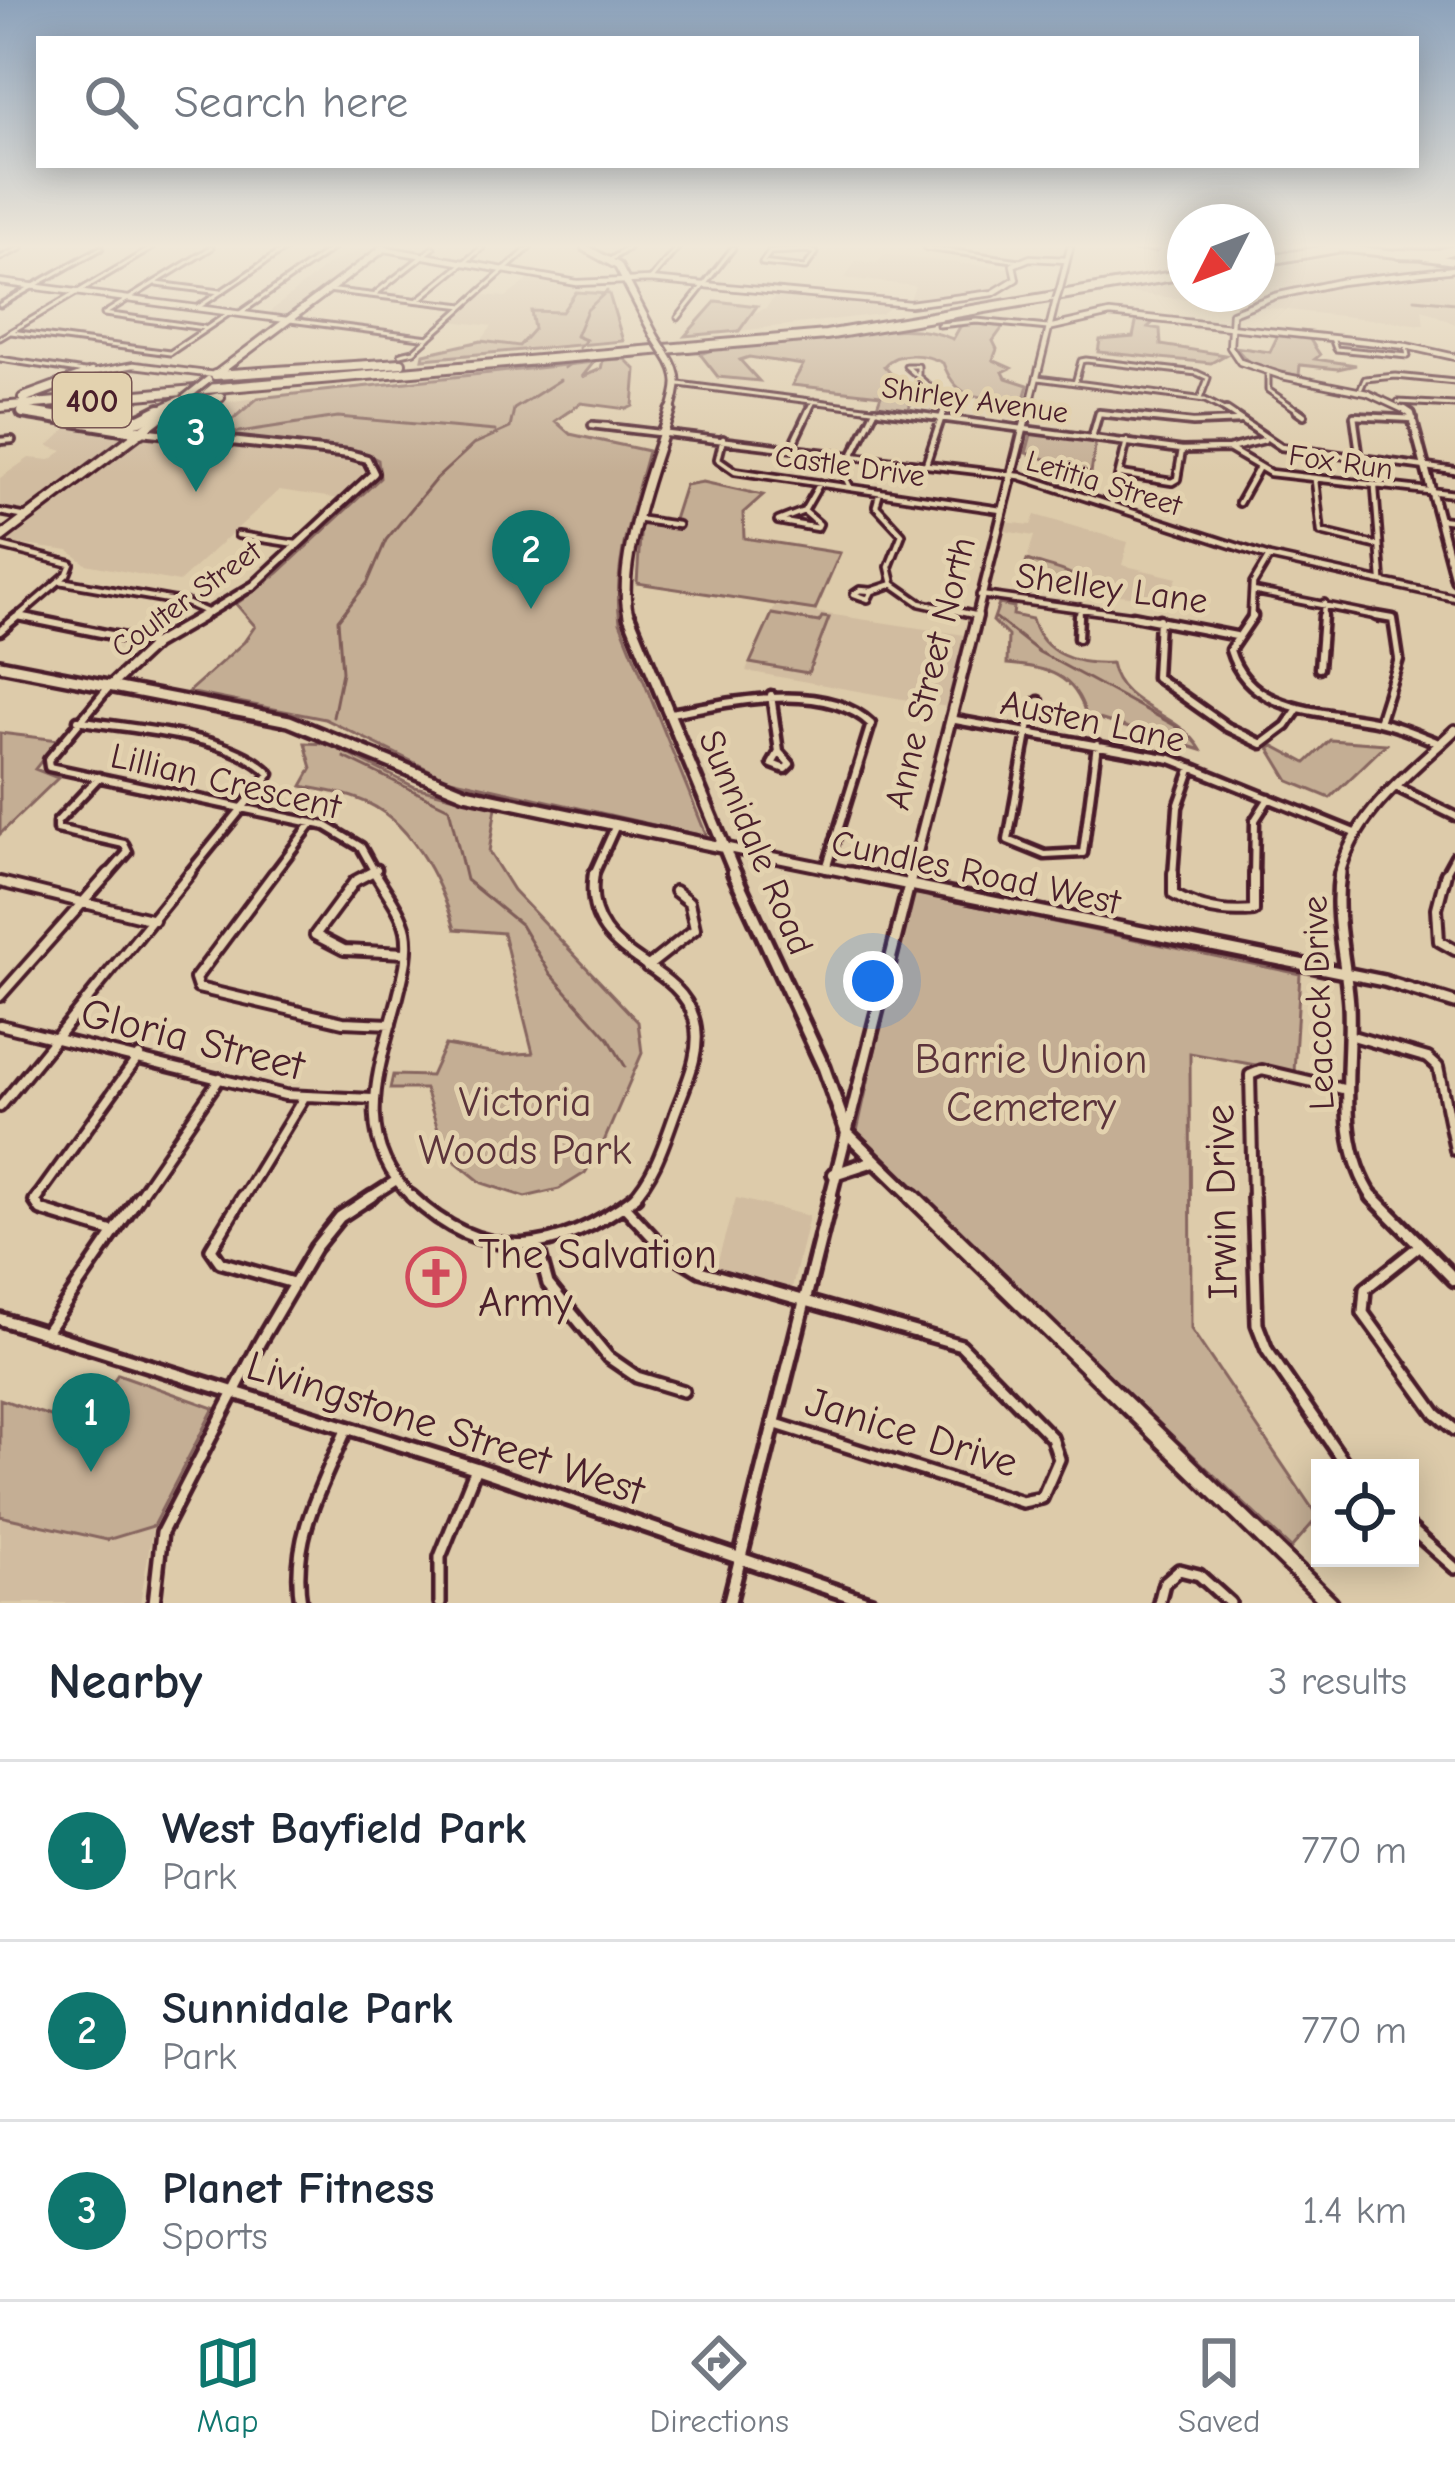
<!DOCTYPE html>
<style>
:root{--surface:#fff;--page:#f2f2f3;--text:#1f2937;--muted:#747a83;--line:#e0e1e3;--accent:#0f766e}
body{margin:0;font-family:"Comic Neue",sans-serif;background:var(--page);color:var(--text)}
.controls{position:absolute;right:36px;bottom:36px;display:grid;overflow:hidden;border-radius:0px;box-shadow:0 6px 30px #0003}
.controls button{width:108px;height:108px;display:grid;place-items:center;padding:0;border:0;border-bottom:3px solid var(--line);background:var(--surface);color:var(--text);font:60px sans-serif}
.compass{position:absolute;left:1167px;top:204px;width:108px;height:108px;border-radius:50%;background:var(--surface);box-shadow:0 6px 30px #0003;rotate:228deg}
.you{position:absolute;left:873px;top:981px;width:42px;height:42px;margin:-30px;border:9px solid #fff;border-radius:50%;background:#1a73e8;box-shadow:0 0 0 18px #1a73e833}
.badge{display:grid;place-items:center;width:78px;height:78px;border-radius:50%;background:var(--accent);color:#fff;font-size:39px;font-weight:700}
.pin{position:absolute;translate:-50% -99px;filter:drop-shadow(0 3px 6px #0008)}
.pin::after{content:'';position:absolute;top:63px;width:42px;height:36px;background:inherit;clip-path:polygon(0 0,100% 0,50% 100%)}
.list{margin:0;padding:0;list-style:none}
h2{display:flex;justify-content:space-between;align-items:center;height:156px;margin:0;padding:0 48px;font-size:51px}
h2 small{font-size:39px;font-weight:400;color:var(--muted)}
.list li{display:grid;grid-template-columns:78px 1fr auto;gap:36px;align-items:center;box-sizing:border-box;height:180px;padding:0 48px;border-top:3px solid var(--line)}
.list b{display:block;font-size:45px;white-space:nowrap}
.list p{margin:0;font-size:39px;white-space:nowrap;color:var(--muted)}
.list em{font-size:39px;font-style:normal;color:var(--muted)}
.icon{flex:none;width:66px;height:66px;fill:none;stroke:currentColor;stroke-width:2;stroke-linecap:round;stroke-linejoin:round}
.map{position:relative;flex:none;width:1455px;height:1603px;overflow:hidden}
.search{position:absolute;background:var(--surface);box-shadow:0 6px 30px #0003;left:36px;right:36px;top:36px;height:132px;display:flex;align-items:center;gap:30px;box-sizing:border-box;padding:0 42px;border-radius:0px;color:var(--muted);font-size:45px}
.sheet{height:696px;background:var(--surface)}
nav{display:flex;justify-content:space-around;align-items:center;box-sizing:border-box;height:168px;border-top:3px solid var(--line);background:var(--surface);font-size:33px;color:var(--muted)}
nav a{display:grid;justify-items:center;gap:6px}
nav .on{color:var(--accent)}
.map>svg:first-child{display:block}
.built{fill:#d1bca0}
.green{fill:#c4ae94;stroke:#876660;stroke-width:3}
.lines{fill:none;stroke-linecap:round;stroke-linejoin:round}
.stream{stroke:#7f5d59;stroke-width:3}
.minor-far4-casing{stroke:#4a1f2b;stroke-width:9}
.minor-far3-casing{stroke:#4a1f2b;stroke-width:12}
.minor-far2-casing{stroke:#4a1f2b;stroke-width:15}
.minor-far1-casing{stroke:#4a1f2b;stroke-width:16}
.minor-casing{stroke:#4a1f2b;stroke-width:18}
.tertiary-far4-casing{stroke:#4a1f2b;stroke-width:10}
.tertiary-far3-casing{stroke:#4a1f2b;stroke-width:14}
.tertiary-far2-casing{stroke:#4a1f2b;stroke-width:16}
.tertiary-far1-casing{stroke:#4a1f2b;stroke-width:18}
.tertiary-casing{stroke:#4a1f2b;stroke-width:20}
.secondary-far4-casing{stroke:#4a1f2b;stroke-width:12}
.secondary-far3-casing{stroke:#4a1f2b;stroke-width:15}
.secondary-far2-casing{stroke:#4a1f2b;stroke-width:18}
.secondary-far1-casing{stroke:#4a1f2b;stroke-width:20}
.secondary-casing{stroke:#4a1f2b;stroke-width:22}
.primary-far1-casing{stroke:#4a1f2b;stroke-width:12}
.primary-casing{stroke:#4a1f2b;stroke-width:15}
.motorway-far1-casing{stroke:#4a1f2b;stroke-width:14}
.motorway-casing{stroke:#4a1f2b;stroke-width:18}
.minor-far4{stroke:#e3d2af;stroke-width:3}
.minor-far3{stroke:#e3d2af;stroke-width:4.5}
.minor-far2{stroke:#e3d2af;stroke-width:6}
.minor-far1{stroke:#e3d2af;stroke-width:8}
.minor{stroke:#e3d2af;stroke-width:9}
.tertiary-far4{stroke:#e3d2af;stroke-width:4.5}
.tertiary-far3{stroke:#e3d2af;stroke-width:6}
.tertiary-far2{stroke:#e3d2af;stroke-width:8}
.tertiary-far1{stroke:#e3d2af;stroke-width:9}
.tertiary{stroke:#e3d2af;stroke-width:10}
.secondary-far4{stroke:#e3d2af;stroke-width:6}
.secondary-far3{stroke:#e3d2af;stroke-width:8}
.secondary-far2{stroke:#e3d2af;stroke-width:9}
.secondary-far1{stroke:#e3d2af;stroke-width:10}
.secondary{stroke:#e3d2af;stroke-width:14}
.primary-far1{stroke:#e3d2af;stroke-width:6}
.primary{stroke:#e3d2af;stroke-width:8}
.motorway-far1{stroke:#e3d2af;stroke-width:8}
.motorway{stroke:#e3d2af;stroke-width:10}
.tertiary-bridge-casing{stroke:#4a1f2b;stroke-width:10;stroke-linecap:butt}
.secondary-bridge-casing{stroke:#4a1f2b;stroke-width:12;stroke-linecap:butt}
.primary-bridge-casing{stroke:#4a1f2b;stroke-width:12;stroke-linecap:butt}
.tertiary-bridge{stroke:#e3d2af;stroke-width:4.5}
.secondary-bridge{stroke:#e3d2af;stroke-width:6}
.primary-bridge{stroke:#e3d2af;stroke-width:6}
.labels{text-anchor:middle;stroke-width:10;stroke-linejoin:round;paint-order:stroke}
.far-street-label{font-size:30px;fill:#4a1f2b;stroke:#e3d2af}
.shield{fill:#e3d2af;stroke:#785553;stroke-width:3}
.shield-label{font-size:33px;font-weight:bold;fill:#4a1f2b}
.street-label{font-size:36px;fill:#4a1f2b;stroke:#e3d2af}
.near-street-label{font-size:42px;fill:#4a1f2b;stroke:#e3d2af}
.near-park-label{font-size:42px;fill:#5c343b;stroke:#e3d2af}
.near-poi-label{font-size:42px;fill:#4a1f2b;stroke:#e3d2af;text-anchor:start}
</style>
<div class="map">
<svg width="1455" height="1603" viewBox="0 0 1455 1603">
<rect width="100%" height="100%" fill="#ddcbaa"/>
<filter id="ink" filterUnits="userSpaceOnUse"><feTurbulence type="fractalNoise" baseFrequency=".00833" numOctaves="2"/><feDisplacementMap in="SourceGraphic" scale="24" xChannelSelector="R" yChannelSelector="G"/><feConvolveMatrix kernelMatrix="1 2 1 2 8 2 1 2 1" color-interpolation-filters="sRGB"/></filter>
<g filter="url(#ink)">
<path class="built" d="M363,248L373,251L287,314L266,315L329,264Z
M1354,254L1455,263V324L1422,309L1424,325L1120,292L1185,281V294H1257V270Z
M883,255L1008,268L1010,281L995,290L921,302H909L915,286L845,278L856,261L877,263Z
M535,275L584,285L562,312L518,346L481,341L492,326L451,321L483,295L506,297Z
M776,295L891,307L881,314L739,331L744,317L766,308Z
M258,398L211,437L154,429L183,407Z
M73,423L132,433L25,512L0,508V478L29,458L50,460L63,451L48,446Z
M145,438L309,450L358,460L365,471L341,499L279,490L179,582L86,564L69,551L2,542Z
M1035,515L1128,542L1122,565L1177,578L1166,600L1019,584L1034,536L1004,531L1005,522L1031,525Z
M775,606L965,635L947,707L746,671Z
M736,1198L809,1216L792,1288L716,1267Z
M0,1516L107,1540L153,1526L140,1603H0Z"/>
<path class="green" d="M576,292L609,294L623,341L423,359L424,354L481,341L519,346L534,329L531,311L562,312Z
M716,301L757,306L739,331L685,336Z
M1137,318L1155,321L1148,327L1160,329L1161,345L1225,355L1211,363L1098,352L1100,340L1133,337Z
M979,324L1003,327L993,341L997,349L993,360L1011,368L1003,372L1006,378L1028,385L1024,399C986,394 960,408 943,363C926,354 898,350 884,366L912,397L908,413L876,409L881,395L792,385L803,365L749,357L740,360L759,381L718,377L700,354C732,341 769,343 803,341C852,338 905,318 953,339L961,325Z
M1278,335L1309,338L1320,355L1315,359L1356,365L1338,369L1300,365L1299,376L1250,364L1235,347L1270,352Z
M625,359L636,370L633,406L627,409L581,403L555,421L570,434L648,451C634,506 612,565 620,622L707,837L446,778L325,719L188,692L244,642L255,626L236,604L278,573L380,478L378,460L360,451L211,437L258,398L594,362L582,377L601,369L603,360Z
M1032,431L1096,440L1091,473L1026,453Z
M703,482L763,495L743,513L744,538L840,553L815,610L637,583L641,521L672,526L685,485Z
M1027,560C1053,569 1076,569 1092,593L1019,584Z
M999,604L1014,607L1013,615L1032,619C1043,655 1077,665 1111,663C1120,709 1179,711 1201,750L1086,715C1075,675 1047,667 1007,664L1008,636L993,621Z
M772,614L819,622L822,617L829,618L808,673L750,663Z
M0,733L58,740L35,769L58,778L0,834Z
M1330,740L1386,744L1330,798L1289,781L1269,748L1274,746L1306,763Z
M305,743L328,744L415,787L496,807L489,852L513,890L638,1022L642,1053L602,1146L585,1173L559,1189L525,1197L482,1183L446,1154L425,1089H390L393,1075L431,1076L445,1045L502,1055L533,1053L503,933L455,929C440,880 410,817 358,799C340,792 320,790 302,786L312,768Z
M910,892L1300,974L1294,1072L1190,1053L1191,1329L1318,1517L1291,1548L856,1136Z
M118,1374L214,1408L153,1526L107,1540L0,1516V1399L82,1427Z"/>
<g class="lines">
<path class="stream" d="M1415,299L1455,303
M579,348L586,340L576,336L587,310L607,291
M564,368L576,360
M213,436L338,417L495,431
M996,618L1039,652L1185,731
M333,717L342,672L338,620L368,582L386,540L435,480L474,444L510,428L514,409L560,380
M344,757L449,808L466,880L521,925L549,972L609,1039L625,1066"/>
<g class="minor-far4-casing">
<path id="minor-far4" d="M926,248L1021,261
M1135,248L1155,249
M807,250L816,253L805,268L762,263L770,252Z
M0,258L21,248
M610,260L628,248
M650,280L677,248
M157,284L220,292
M327,290L464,306
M376,293L433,248
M418,300L482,248
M0,305L101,248
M197,308L286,248
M240,313L333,248
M104,314L211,248
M104,314L204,328
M678,318L733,248
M290,320L429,338
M939,325L977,321L1048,328
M11,332L170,353L231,312
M0,338L152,248
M1332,338L1336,349L1408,356L1406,346
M401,354L414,351L529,248
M0,359L91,373
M918,375V366H906L947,402L943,413
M1268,375V390L1302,413
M1038,378L1205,400L1230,413
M1075,383L1081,361L1086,360L1197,373L1208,378L1200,399
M679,384L903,413
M1361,388L1365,379L1396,376L1455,382
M1398,402L1455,405
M808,413L814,401
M874,413L876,409
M1099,413H1103"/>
</g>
<g class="minor-far3-casing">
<path id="minor-far3" d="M880,410L1182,450L1229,449L1264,440
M1226,410L1281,447L1455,471
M1297,410L1304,415
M608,426L592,425L1020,476L1269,557L1455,598
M1092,437L1099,413L1193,423L1240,421
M723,439L718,459L735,471L1001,510
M0,441L12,440
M791,448L809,410
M1229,449L1270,473L1455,494
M833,453L850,487
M853,454L875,410
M1360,459L1354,416L1414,419
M926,464L944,410
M1121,474L1172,482L1177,479L1182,450
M1315,480L1321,532L1379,546
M1375,488L1382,580
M880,492L876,506L902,534L889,567L893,584L920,603L974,615
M1239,503L1258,469
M1111,506L1127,441
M804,511L819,524L817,528L778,521Z
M804,511L820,483
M0,512L27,517
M636,519L678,525
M1440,519L1455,521
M238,535L296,544
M0,546L71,564L67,574L15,619
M60,581L186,603L209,613
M860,590L872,591L868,599L854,594Z
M872,591L893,584
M1253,591L1391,619
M980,595L1156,619
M18,616L31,619
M1079,619L1080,608
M1251,619L1253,584L1269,557
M1323,619L1324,603"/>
</g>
<g class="minor-far2-casing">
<path id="minor-far2" d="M18,616L155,644
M1133,616L1236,636
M1253,616L1230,650C1249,715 1324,710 1379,722C1401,727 1421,736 1441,744
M1376,616L1393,619L1399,659L1379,722
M1159,619L1156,677L1227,727L1262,744L1286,726L1297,710
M0,631L18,616
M1078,638L1079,616
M1319,668L1323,616
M109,687L48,760L49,767L326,826L361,847L377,876
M771,695L779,752
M1039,701L1032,706L1008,840L1045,855L1083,853L1097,744
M670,713C728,703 823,679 871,724L826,869
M950,719L1171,759L1357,834
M78,720C132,730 231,733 270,774L187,876
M779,752L790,764L785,769L772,764Z
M99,777L57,822V829L124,844L128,852L107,876
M1396,787L1455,816
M272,876L312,823
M364,876L377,869
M593,876L616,825
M1173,876L1178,807L1192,767
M1254,876L1255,820L1269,798
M1444,876L1455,856"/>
</g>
<g class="minor-far1-casing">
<path id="minor-far1" d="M274,873L195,979L198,988L343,1022L391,1024
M370,873L355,881L315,935L344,950L405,953
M375,873C385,890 402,912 406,931C410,953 403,976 398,997C379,1070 350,1139 414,1199
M594,873C580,960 676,957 694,1018C703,1048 688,1080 677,1108C665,1140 656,1174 632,1199
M1173,873V894C1198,909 1225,914 1254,911V873
M1446,873L1437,908L1439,941L1455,950
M0,882L154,920
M647,967L695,929L689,902L675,891
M0,996L109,873
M0,1025L285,1095L372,1099
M1349,1035L1428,1058L1438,1067L1455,1150
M0,1107L190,873
M36,1199L139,1056
M137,1199L220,1078
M242,1199L303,1099
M367,1199L395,1181
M1253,1199L1250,1075L1262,1070L1343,1089"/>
</g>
<g class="minor-casing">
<path id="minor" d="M39,1196L35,1201L41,1210L113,1232
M243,1196L211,1249L220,1262L293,1283
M411,1196C485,1266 559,1255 636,1196
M1253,1196L1257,1324L1267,1350L1348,1468
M625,1207L664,1249L700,1271L961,1345L1052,1438L1059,1459L1042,1498L1022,1502L773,1423
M537,1244L548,1284L608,1357L637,1377L683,1391
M1419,1246L1365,1289L1363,1313L1436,1414L1455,1430
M46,1332L139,1196
M1410,1528L1455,1568
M154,1603L162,1532L260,1342L315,1248L340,1217L372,1196
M301,1603C290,1539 322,1485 347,1428
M440,1603V1557L476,1468
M1159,1603L1164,1583L1179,1570L1199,1575L1230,1603"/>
</g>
<g class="tertiary-far4-casing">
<path id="tertiary-far4" d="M380,248L577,283L650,280L910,304L993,293L1016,279L1013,265L1030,258L1067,260
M0,282L287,320
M1060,288L1070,248
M1048,328L1110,314L1406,346L1455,357
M91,373L134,365L215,375
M1028,413L1056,300
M1410,413L1367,393L1282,376L1240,362L1230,347L1232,313L1275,296L1340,282L1455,269"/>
</g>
<g class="tertiary-far3-casing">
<path id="tertiary-far3" d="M1405,410L1411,414L1455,580
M141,431L349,454L367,459L374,473L254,585L198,619
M976,619L1028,410"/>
</g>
<g class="tertiary-far2-casing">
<path id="tertiary-far2" d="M109,687L155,644L203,616
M723,847L866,876
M911,876L977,616
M1339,876C1354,813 1411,772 1455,730"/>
</g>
<g class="tertiary-far1-casing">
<path id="tertiary-far1" d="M851,873L1384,981L1455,1003
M1340,873C1333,918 1346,960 1349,1005C1352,1071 1334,1140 1374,1199
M830,1199L912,873"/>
</g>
<g class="tertiary-casing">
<path id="tertiary" d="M1372,1196L1455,1280
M0,1319L476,1468L871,1603
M729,1603L831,1196"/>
</g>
<g class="secondary-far4-casing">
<path id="secondary-far4" d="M585,248L618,266L655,337
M1337,248L1398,254
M666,354C681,376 678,388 670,413
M215,375L384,248"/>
</g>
<g class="secondary-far3-casing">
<path id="secondary-far3" d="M630,619C612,572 655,459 671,410"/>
</g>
<g class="secondary-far2-casing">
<path id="secondary-far2" d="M629,616L736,876
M0,665L289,721L465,793L721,847"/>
</g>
<g class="secondary-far1-casing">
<path id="secondary-far1" d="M734,873L824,1068L847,1133L915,1199
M834,1174L874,1161"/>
</g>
<g class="secondary-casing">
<path id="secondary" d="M912,1196L1330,1603"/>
</g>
<g class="primary-far1-casing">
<path id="primary-far1" d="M1425,257L1455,261
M165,413L177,404"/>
</g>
<g class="primary-casing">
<path id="primary" d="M0,538L169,410"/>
</g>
<g class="motorway-far1-casing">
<path id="motorway-far1" d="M1398,254L1435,255L1452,250
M1257,262L1336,248
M215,375L401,363
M23,398L91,373
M0,407L826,335L1185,274
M172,408L220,397
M23,412L32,413
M108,413L127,401
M154,413L180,401"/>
</g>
<g class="motorway-casing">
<path id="motorway" d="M109,410L106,419L140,420L160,410
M23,412L141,431"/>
</g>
<use href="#minor-far4" class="minor-far4"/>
<use href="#minor-far3" class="minor-far3"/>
<use href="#minor-far2" class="minor-far2"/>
<use href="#minor-far1" class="minor-far1"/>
<use href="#minor" class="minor"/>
<use href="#tertiary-far4" class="tertiary-far4"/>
<use href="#tertiary-far3" class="tertiary-far3"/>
<use href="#tertiary-far2" class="tertiary-far2"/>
<use href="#tertiary-far1" class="tertiary-far1"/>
<use href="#tertiary" class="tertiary"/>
<use href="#secondary-far4" class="secondary-far4"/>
<use href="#secondary-far3" class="secondary-far3"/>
<use href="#secondary-far2" class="secondary-far2"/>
<use href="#secondary-far1" class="secondary-far1"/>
<use href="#secondary" class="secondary"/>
<use href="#primary-far1" class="primary-far1"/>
<use href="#primary" class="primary"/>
<use href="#motorway-far1" class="motorway-far1"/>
<use href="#motorway" class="motorway"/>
<g class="tertiary-bridge-casing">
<path id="tertiary-bridge" d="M1056,300L1060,288"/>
</g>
<g class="secondary-bridge-casing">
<path id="secondary-bridge" d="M655,337L666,354"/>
</g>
<g class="primary-bridge-casing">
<path id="primary-bridge" d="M184,399L208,380"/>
</g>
<use href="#tertiary-bridge" class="tertiary-bridge"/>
<use href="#secondary-bridge" class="secondary-bridge"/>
<use href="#primary-bridge" class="primary-bridge"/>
</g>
</g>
<linearGradient id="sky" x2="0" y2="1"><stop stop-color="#8ca2bb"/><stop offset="0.52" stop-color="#f0e8d9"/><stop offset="1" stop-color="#f0e8d9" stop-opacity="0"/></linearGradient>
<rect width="1455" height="473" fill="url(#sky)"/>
<defs>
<g id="church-ring" transform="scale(3)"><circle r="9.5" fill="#e3d2af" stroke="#d1495b" stroke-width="1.5"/><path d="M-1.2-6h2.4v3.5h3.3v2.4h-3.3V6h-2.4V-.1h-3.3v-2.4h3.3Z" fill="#d1495b"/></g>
</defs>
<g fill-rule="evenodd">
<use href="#church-ring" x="436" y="1277"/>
</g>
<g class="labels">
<g class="far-street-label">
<text transform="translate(975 400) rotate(8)" y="10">Shirley Avenue</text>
<text transform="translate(1341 462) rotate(8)" y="10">Fox Run</text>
<text transform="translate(850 466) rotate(8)" y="10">Castle Drive</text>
<text transform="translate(1104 483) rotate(17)" y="10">Letitia Street</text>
<text transform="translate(186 599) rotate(-36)" y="10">Coulter Street</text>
</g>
<rect class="shield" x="53" y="373" width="78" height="54" rx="9"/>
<g class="shield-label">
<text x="92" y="412">400</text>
</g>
<g class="street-label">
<text transform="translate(1112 587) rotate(8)" y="13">Shelley Lane</text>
<text transform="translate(929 673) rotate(-76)" y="13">Anne Street North</text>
<text transform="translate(1093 720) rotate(12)" y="13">Austen Lane</text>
<text transform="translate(226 780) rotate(13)" y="13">Lillian Crescent</text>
<text transform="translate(757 842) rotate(67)" y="13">Sunnidale Road</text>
<text transform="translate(976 871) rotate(12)" y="13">Cundles Road West</text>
<text transform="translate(1317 1003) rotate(-92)" y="13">Leacock Drive</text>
</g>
<g class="near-street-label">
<text transform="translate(193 1038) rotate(14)" y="15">Gloria Street</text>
<text transform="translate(1220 1202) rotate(-91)" y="15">Irwin Drive</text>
<text transform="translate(446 1427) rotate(18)" y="15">Livingstone Street West</text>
<text transform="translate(912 1431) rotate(17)" y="15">Janice Drive</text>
</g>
<g class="near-park-label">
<text x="1031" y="1073">Barrie Union<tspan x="1031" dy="48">Cemetery</tspan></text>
<text x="525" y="1116">Victoria<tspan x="525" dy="48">Woods Park</tspan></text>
</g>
<g class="near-poi-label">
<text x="478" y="1268">The Salvation<tspan x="478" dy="48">Army</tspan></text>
</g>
</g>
</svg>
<div class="controls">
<button><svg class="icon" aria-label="locate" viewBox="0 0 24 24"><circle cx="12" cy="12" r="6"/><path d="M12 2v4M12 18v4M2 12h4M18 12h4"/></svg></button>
</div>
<svg class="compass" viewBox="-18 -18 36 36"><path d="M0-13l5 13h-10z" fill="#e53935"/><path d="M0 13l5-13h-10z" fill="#747a83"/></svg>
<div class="you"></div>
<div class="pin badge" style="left:91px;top:1472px">1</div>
<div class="pin badge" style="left:531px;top:609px">2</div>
<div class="pin badge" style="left:196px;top:492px">3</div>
<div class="search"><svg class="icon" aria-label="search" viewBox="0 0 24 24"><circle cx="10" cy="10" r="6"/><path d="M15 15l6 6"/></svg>Search here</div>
</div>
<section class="sheet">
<h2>Nearby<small>3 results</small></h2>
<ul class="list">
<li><span class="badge">1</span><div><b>West Bayfield Park</b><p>Park</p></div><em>770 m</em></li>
<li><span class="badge">2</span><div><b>Sunnidale Park</b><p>Park</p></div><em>770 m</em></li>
<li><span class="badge">3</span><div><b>Planet Fitness</b><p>Sports</p></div><em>1.4 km</em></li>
</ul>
</section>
<nav>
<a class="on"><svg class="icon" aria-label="map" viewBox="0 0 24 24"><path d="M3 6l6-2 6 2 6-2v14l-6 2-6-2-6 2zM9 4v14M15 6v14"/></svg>Map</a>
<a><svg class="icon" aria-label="directions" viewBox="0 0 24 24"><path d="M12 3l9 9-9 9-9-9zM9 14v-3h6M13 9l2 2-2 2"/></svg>Directions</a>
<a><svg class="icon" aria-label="saved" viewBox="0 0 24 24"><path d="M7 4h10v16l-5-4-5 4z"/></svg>Saved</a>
</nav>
